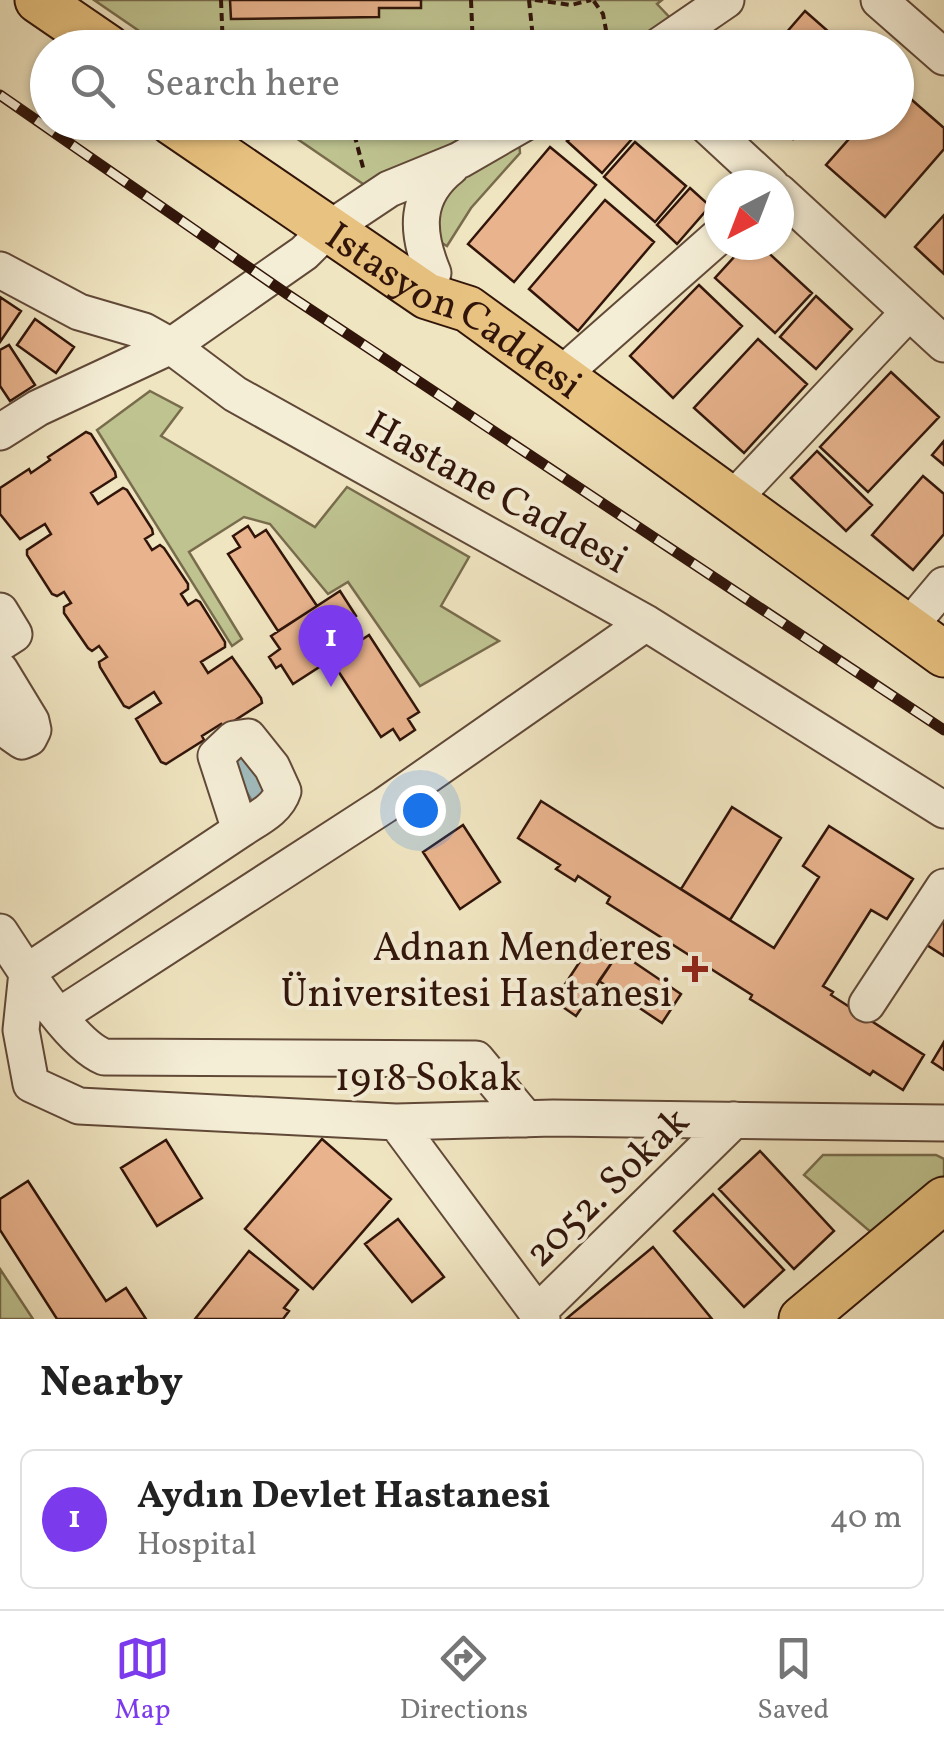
<!DOCTYPE html>
<meta charset="utf-8">
<style>
:root{--surface:#fff;--page:#f6f6f6;--text:#222;--muted:#767676;--line:#e0e0e0;--accent:#7c3aed}
body{margin:0;font-family:Vollkorn,serif;background:var(--page);color:var(--text)}
.compass{position:absolute;left:704px;top:170px;width:90px;height:90px;border-radius:50%;background:var(--surface);box-shadow:0 2px 8px #0004;rotate:222deg}
.you{position:absolute;left:420px;top:810px;width:35px;height:35px;margin:-25px;border:8px solid #fff;border-radius:50%;background:#1a73e8;box-shadow:0 0 0 15px #1a73e833}
.badge{display:grid;place-items:center;width:65px;height:65px;border-radius:50%;background:var(--accent);color:#fff;font-size:32px;font-weight:700}
.pin{position:absolute;translate:-50% -82px;filter:drop-shadow(0 2px 5px #0008)}
.pin::after{content:'';position:absolute;top:52px;width:35px;height:30px;background:inherit;clip-path:polygon(0 0,100% 0,50% 100%)}
.list{margin:0;padding:0;list-style:none}
h2{display:flex;justify-content:space-between;align-items:center;height:130px;margin:0;padding:0 40px;font-size:42px}
h2 small{font-size:32px;font-weight:400;color:var(--muted)}
.list li{display:grid;grid-template-columns:65px 1fr auto;gap:30px;align-items:center;box-sizing:border-box;height:140px;margin:0 20px 20px;padding:0 20px;border:2px solid var(--line);border-radius:15px}
.list b{display:block;font-size:38px;white-space:nowrap}
.list p{margin:0;font-size:32px;white-space:nowrap;color:var(--muted)}
.list em{font-size:32px;font-style:normal;color:var(--muted)}
.icon{flex:none;width:55px;height:55px;fill:none;stroke:currentColor;stroke-width:2;stroke-linecap:round;stroke-linejoin:round}
.map{position:relative;flex:none;width:944px;height:1319px;overflow:hidden}
.search{position:absolute;background:var(--surface);box-shadow:0 2px 8px #0004;left:30px;right:30px;top:30px;height:110px;display:flex;align-items:center;gap:25px;box-sizing:border-box;padding:0 35px;border-radius:55px;color:var(--muted);font-size:38px}
.sheet{height:290px;background:var(--surface)}
nav{display:flex;justify-content:space-around;align-items:center;box-sizing:border-box;height:140px;border-top:2px solid var(--line);background:var(--surface);font-size:28px;color:var(--muted)}
nav a{display:grid;justify-items:center;gap:5px}
nav .on{color:var(--accent)}
.map>svg:first-child{display:block}
.green{fill:#bec390;stroke:#786c4d;stroke-width:2.5}
.water{fill:#a0bcbe;stroke:#747976;stroke-width:2.5}
.building{fill:#e8b38d;stroke:#31150a;stroke-width:2.5}
.lines{fill:none;stroke-linecap:round;stroke-linejoin:round}
.minor-casing{stroke:#614938;stroke-width:39}
.major-casing{stroke:#31150a;stroke-width:49}
.path{stroke:#31150a;stroke-width:4;stroke-dasharray:8 5;stroke-linecap:butt}
.minor{stroke:#f5eed7;stroke-width:35}
.major{stroke:#e8c280;stroke-width:45}
.rail-casing{stroke:#31150a;stroke-width:11}
.rail{stroke:#f5eed7;stroke-width:8;stroke-dasharray:22;stroke-linecap:butt}
.poi-dot{fill:#8f2418;stroke:#f5eed7;stroke-width:4}
.labels{text-anchor:middle;stroke-width:8;stroke-linejoin:round;paint-order:stroke}
.street-label{font-size:40px;fill:#31150a;stroke:#f5eed7}
.poi-label{font-size:40px;fill:#31150a;stroke:#f5eed7;text-anchor:end}
</style>
<div class="map">
<svg width="944" height="1319" viewBox="0 0 944 1319">
<rect width="100%" height="100%" fill="#f0e5c1"/>
<filter id="stains"><feTurbulence type="fractalNoise" baseFrequency=".002" numOctaves="4"/><feColorMatrix values="0 0 0 0 .2 0 0 0 0 .09 0 0 0 0 .02 0 0 0 .5 -.17"/></filter>
<radialGradient id="worn" r=".72"><stop offset=".6" stop-color="#630" stop-opacity="0"/><stop offset="1" stop-color="#630" stop-opacity=".3"/></radialGradient>
<path class="green" d="M94,0H662L657,4L675,23L629,48H164Z
M274,123H490L369,188Z
M519,141L520,153L471,208L447,246L427,234L430,197Z
M150,391L182,408L161,436L315,527L347,487L469,557L441,606L499,641L420,686L348,582L328,594L270,524L244,517L189,552L242,639L232,646L97,430Z
M823,1155H936L944,1159V1182L873,1234L804,1175Z
M0,1269L33,1319H0Z"/>
<path class="water" d="M242,754L270,784L256,808L238,777L232,759Z"/>
<path class="building" d="M230,0H421V8H379V17L231,19Z
M805,11L847,48H773Z
M896,86L944,128V149L885,217L826,165L864,122H896Z
M592,122H627L638,132L602,173L567,141Z
M773,122H808L793,139Z
M635,142L686,186L655,222L604,177Z
M550,147L596,185L514,282L468,244Z
M690,188L710,206L677,244L657,225Z
M605,200L654,242L578,331L529,289Z
M944,215V274L915,247Z
M745,245H760L812,293L775,333L715,278Z
M699,285L742,326L673,398L630,356Z
M816,296L852,329L816,369L780,337Z
M0,297L21,311L0,342Z
M35,319L74,347L56,373L17,345Z
M758,339L807,384L744,453L694,408Z
M9,345L35,385L10,401L0,386V350Z
M891,372L939,417L868,492L820,447Z
M86,432L91,434L115,472L116,477L91,493L98,504L123,488L127,490L152,529L153,534L145,539L152,550L160,545L164,548L188,584V589L181,594L188,605L196,600L200,602L225,642V647L201,662L208,673L232,657L261,698L262,703L223,728L221,724L202,736L204,740L166,764L161,762L136,719L161,703L154,692L129,708L124,706L100,667L99,662L107,657L99,646L92,651L88,648L64,613V607L71,603L64,592L57,596L52,594L27,555V550L51,534L45,524L20,539L0,514V488L29,469L31,473L50,460L48,457Z
M944,441V465L932,455Z
M817,451L872,505L846,531L791,478Z
M923,476L944,494V534L913,570L872,535Z
M248,526L255,537L266,530L317,606L278,631L228,554L240,547L233,536Z
M340,591L356,616L349,621L361,640L293,684L281,665L276,668L269,657L280,649L271,636Z
M369,635L419,712L408,719L415,730L400,740L393,729L381,737L331,660Z
M541,801L774,948L819,877L803,866L829,826L913,879L887,919L871,910L823,986L833,992L831,995L924,1055L903,1090L873,1071L870,1075L750,999L752,995L607,903L610,897L578,876L575,881L556,869L560,865L518,838Z
M732,807L781,838L730,920L681,889Z
M463,825L500,882L460,909L423,852Z
M944,900V956L919,940Z
M596,937L619,952L576,1016L554,1001Z
M619,952L681,994L662,1023L599,981Z
M944,1042V1070L932,1062Z
M322,1139L391,1199L313,1289L245,1229Z
M166,1140L202,1198L157,1226L121,1168Z
M760,1151L834,1231L794,1269L719,1189Z
M28,1181L106,1301L126,1288L146,1319H57L0,1230V1199Z
M713,1194L784,1270L744,1307L674,1231Z
M398,1219L444,1277L412,1302L365,1244Z
M653,1247L712,1319H566Z
M249,1251L298,1290L284,1308L289,1311L283,1319H195Z"/>
<g class="lines">
<g class="minor-casing">
<path id="minor" d="M879,0L944,57
M656,48L726,0
M703,122L771,185
M779,192L944,344
M0,270L79,312L144,331L171,346L235,394L646,623L944,810
M433,273C416,232 414,196 451,167
M559,377L719,236
M0,432L38,408L171,346L304,253L326,231L389,189L460,160L526,122
M732,500L909,312
M923,610L944,585
M0,611L14,634L0,643
M0,670L31,721L33,730L29,738L22,741L12,734L0,713
M0,932C22,965 69,1043 104,1057L476,1059L526,1119
M27,972L21,1030L31,1084L79,1106L396,1122L553,1118L944,1123
M27,972L240,830C256,819 277,810 283,791L272,767L248,737L234,739L216,756L240,830
M867,1004L944,887
M59,1016L385,805L646,623
M396,1122L542,1319
M537,1313L734,1120"/>
</g>
<g class="major-casing">
<g id="major">
<path d="M38,0L108,48"/>
<path id="s1" d="M172,122L427,296L468,309L944,654"/>
<path d="M802,1319L944,1200"/>
</g>
</g>
<path class="path" d="M221,0L223,48
M471,0L473,48
M529,0L534,48
M535,0L571,5L591,0
M592,35L606,30L603,14L593,0
M501,48L592,35L614,48
M351,122L364,171"/>
<use href="#minor" class="minor"/>
<use href="#major" class="major"/>
<g class="rail-casing">
<path id="rail" d="M0,95L287,294L944,730"/>
</g>
<use href="#rail" class="rail"/>
</g>
<path class="poi-dot" d="M690 954h10v10h10v10h-10v10h-10v-10h-10v-10h10z"/>
<g class="labels">
<g class="street-label">
<text dy="14" stroke="none"><textPath href="#s1" startOffset="340">Istasyon Caddesi</textPath></text>
<text transform="translate(498 491) rotate(29)" y="14">Hastane Caddesi</text>
<text x="428" y="1090">1918 Sokak</text>
<text transform="translate(606 1186) rotate(-44)" y="14">2052. Sokak</text>
</g>
<g class="poi-label">
<text x="672" y="960">Adnan Menderes<tspan x="672" dy="46">Üniversitesi Hastanesi</tspan></text>
</g>
</g>
<rect width="100%" height="100%" filter="url(#stains)"/>
<rect width="100%" height="100%" fill="url(#worn)"/>
</svg>
<svg class="compass" viewBox="-18 -18 36 36"><path d="M0-13l5 13h-10z" fill="#e53935"/><path d="M0 13l5-13h-10z" fill="#767676"/></svg>
<div class="you"></div>
<div class="pin badge" style="left:331px;top:687px">1</div>
<div class="search"><svg class="icon" aria-label="search" viewBox="0 0 24 24"><circle cx="10" cy="10" r="6"/><path d="M15 15l6 6"/></svg>Search here</div>
</div>
<section class="sheet">
<h2>Nearby<small></small></h2>
<ul class="list">
<li><span class="badge">1</span><div><b>Aydın Devlet Hastanesi</b><p>Hospital</p></div><em>40 m</em></li>
</ul>
</section>
<nav>
<a class="on"><svg class="icon" aria-label="map" viewBox="0 0 24 24"><path d="M3 6l6-2 6 2 6-2v14l-6 2-6-2-6 2zM9 4v14M15 6v14"/></svg>Map</a>
<a><svg class="icon" aria-label="directions" viewBox="0 0 24 24"><path d="M12 3l9 9-9 9-9-9zM9 14v-3h6M13 9l2 2-2 2"/></svg>Directions</a>
<a><svg class="icon" aria-label="saved" viewBox="0 0 24 24"><path d="M7 4h10v16l-5-4-5 4z"/></svg>Saved</a>
</nav>
